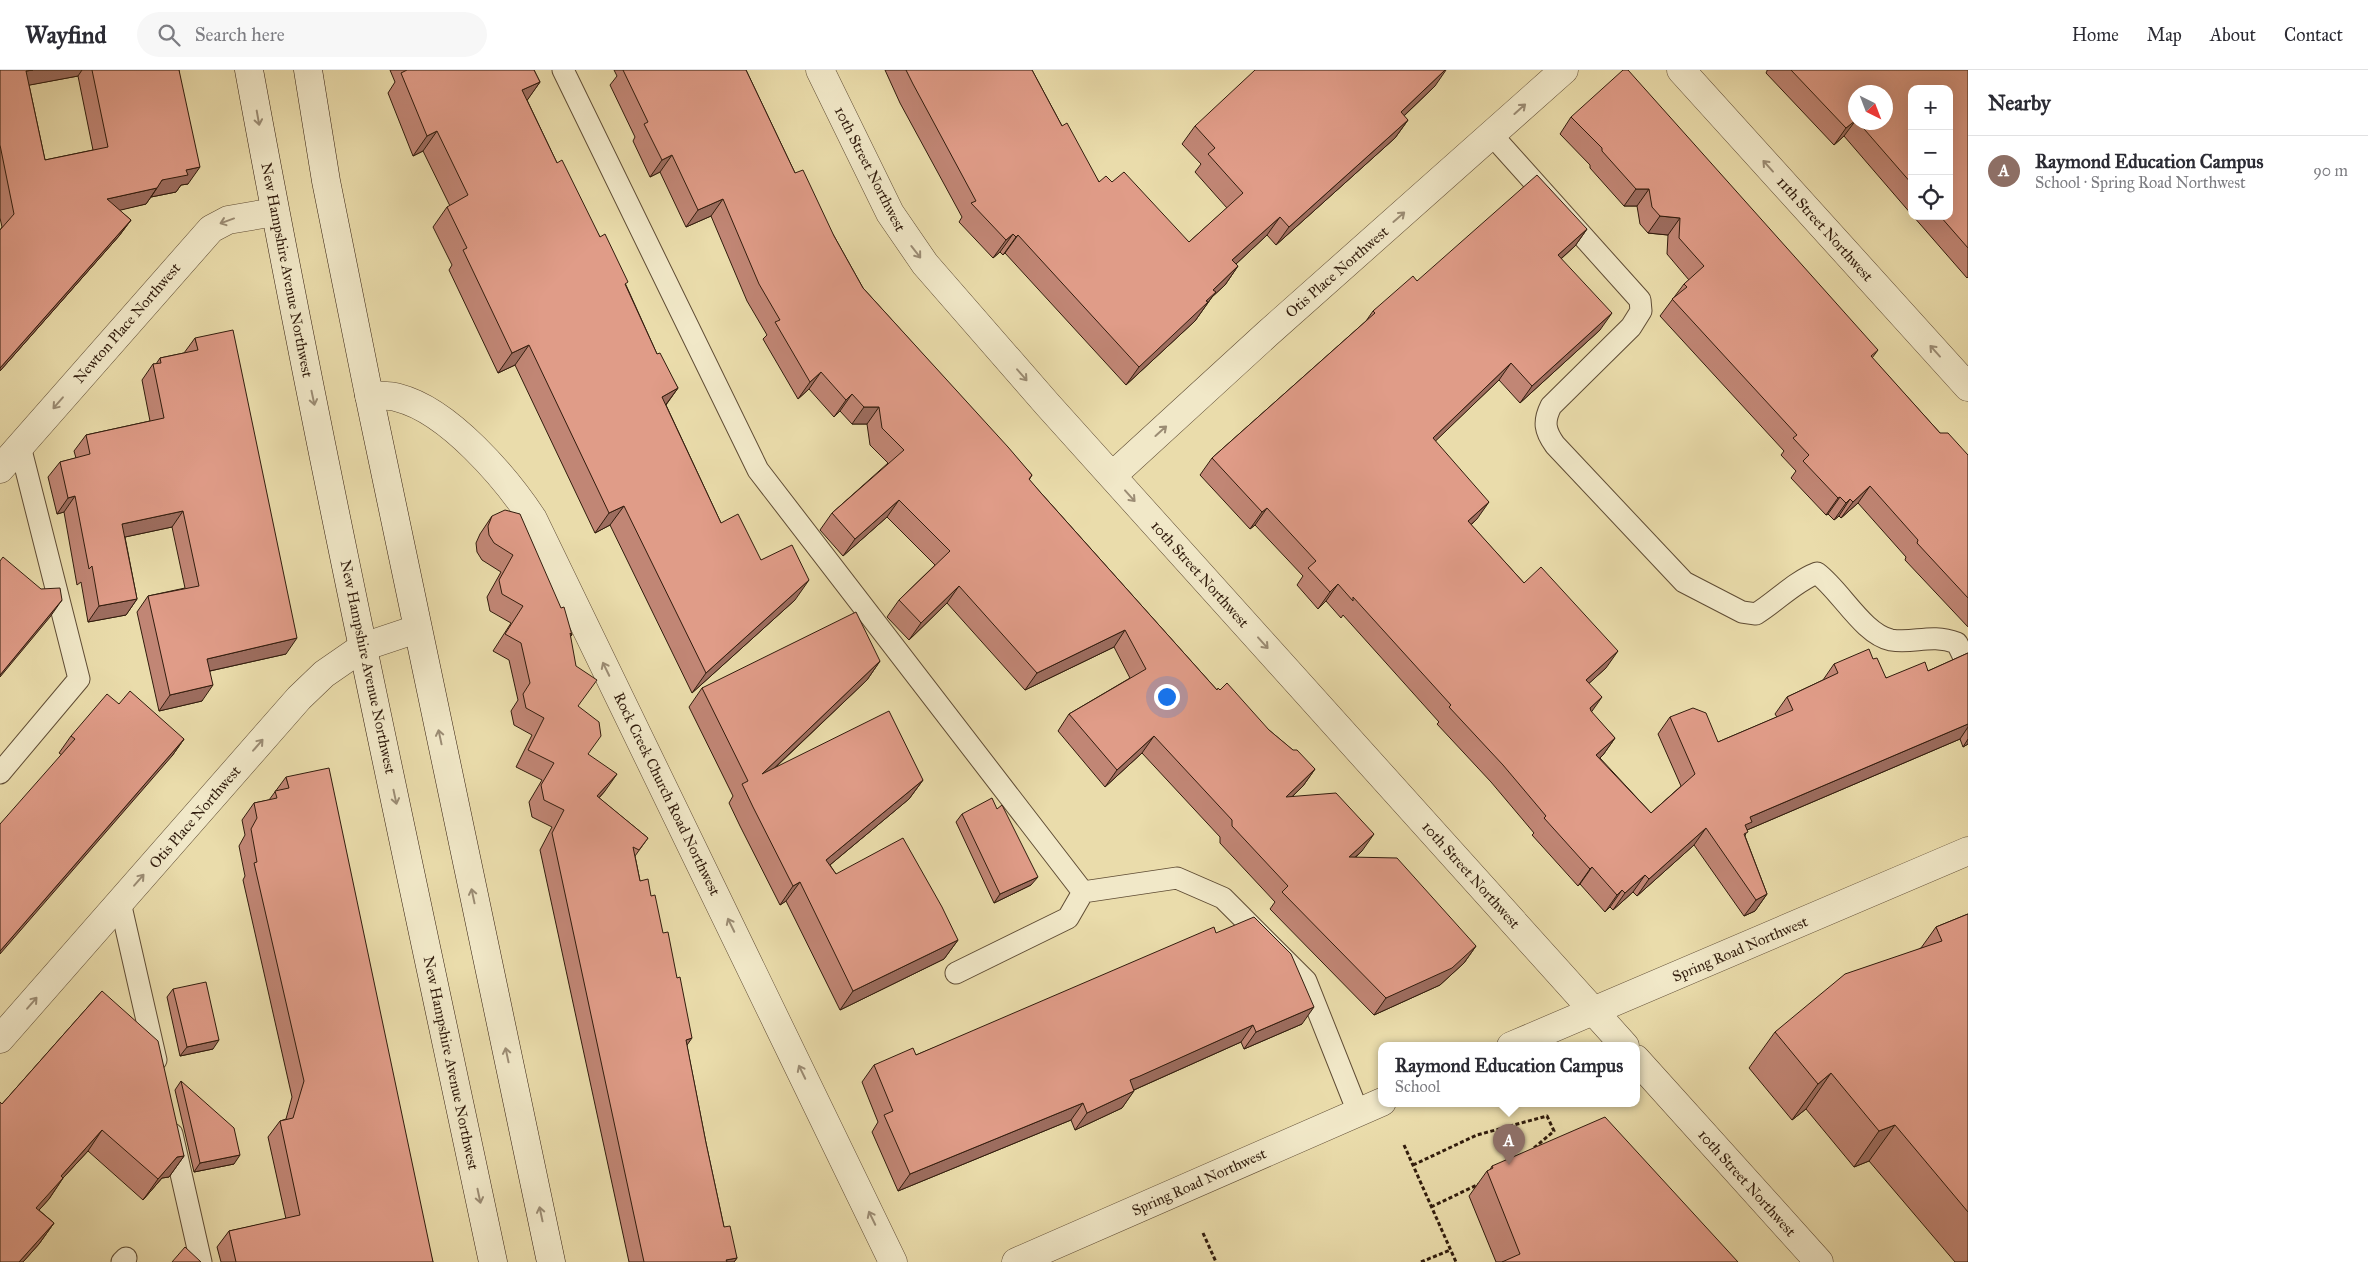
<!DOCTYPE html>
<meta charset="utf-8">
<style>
:root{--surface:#fff;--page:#f7f7f7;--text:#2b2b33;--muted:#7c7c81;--line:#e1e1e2;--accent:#1a73e8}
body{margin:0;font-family:"IM FELL Great Primer",serif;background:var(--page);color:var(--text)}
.controls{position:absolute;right:15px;top:15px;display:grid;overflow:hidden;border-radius:10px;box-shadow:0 5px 20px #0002}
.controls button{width:45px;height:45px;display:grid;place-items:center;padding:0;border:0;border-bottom:1px solid var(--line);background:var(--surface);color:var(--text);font:25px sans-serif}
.compass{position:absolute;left:1848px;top:15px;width:45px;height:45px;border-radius:50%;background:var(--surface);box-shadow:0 5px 20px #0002;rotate:138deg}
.you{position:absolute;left:1166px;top:626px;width:18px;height:18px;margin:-12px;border:4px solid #fff;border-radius:50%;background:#1a73e8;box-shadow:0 0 0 8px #1a73e833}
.badge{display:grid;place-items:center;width:32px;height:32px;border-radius:50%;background:var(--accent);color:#fff;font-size:16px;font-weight:700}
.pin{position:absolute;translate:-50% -41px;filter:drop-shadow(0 1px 2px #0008)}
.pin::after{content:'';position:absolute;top:26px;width:18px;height:15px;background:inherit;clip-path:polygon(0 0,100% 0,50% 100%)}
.popup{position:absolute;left:1378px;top:972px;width:262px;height:65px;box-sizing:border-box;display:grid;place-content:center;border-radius:10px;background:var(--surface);filter:drop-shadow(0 1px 4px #0005);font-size:16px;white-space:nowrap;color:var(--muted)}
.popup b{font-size:19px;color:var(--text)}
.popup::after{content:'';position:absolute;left:50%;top:100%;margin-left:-10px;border:10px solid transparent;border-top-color:var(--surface)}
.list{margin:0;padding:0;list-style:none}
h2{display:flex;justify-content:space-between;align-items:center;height:65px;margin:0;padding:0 20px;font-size:21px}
h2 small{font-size:16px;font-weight:400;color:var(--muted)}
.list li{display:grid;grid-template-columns:32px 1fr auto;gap:15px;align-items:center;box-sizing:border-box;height:70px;padding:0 20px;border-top:1px solid var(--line)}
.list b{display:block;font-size:19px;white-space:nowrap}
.list p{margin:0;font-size:16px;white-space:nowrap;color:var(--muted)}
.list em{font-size:16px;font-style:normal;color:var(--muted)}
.icon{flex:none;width:28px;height:28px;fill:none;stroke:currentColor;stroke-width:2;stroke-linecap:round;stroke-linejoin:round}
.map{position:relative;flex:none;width:1968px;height:1192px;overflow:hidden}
header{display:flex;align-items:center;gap:30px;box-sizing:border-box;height:70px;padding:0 25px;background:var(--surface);border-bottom:1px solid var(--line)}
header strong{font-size:24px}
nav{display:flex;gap:28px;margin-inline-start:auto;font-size:18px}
.search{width:350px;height:45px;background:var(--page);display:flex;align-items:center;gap:12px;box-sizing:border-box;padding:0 18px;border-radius:28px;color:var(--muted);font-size:19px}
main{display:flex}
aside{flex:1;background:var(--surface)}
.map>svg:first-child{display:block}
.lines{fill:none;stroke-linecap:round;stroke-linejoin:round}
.service-casing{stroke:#5f4c34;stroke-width:23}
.minor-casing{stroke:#5f4c34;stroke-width:29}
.tertiary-casing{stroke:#5f4c34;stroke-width:29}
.secondary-casing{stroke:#311c0d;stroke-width:29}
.path{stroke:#311c0d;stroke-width:3;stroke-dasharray:4 2.5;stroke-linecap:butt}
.service{stroke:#f1e8c8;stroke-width:21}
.minor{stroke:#f1e8c8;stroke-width:28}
.tertiary{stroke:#f1e8c8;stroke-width:28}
.secondary{stroke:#f1e8c8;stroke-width:28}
.wall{fill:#c18675;stroke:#311c0d;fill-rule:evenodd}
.shaded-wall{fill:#9d6d5f;stroke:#311c0d}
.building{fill:#e09c88;stroke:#311c0d}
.oneway{stroke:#9b8c74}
.labels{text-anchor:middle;stroke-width:4;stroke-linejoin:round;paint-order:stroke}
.street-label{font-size:15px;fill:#311c0d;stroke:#f1e8c8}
</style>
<header>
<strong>Wayfind</strong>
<div class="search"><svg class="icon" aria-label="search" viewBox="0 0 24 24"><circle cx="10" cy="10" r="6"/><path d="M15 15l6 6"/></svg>Search here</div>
<nav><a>Home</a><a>Map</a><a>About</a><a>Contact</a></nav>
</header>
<main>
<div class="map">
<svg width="1968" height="1192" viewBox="0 0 1968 1192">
<rect width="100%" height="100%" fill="#eadcab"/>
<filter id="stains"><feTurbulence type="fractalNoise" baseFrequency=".004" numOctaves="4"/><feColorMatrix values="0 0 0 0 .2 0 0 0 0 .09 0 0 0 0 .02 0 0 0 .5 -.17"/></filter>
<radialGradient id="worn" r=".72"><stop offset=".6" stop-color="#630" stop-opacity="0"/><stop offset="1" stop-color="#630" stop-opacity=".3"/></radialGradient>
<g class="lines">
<g class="service-casing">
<path id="service" d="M563,0L758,400L1083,822L1068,848L956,903
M1491,64L1640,230L1641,241L1631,257L1551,336C1543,352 1545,361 1555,375L1684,512L1742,542L1756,544C1777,531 1794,512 1817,503C1841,521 1863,564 1891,570C1915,574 1930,563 1957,573L1968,596
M0,703L79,609L20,376
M1083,822L1177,808L1223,828L1306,911L1358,1042
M120,832L156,990
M172,1064L201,1192
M122,1192L126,1188"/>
</g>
<g class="minor-casing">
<path id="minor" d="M820,0L890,143L925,194L1047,334L1625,976
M1681,0L1968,317
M369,325C379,326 390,325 399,328C449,341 506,408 533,449L893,1192
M0,399L211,159L228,150L275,142
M1112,406L1267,264L1564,0
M0,969L299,628L324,604L363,577L417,559
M1636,989L1819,1192"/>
</g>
<g class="tertiary-casing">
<path id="tertiary" d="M1511,976L1968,781
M1016,1192L1382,1032"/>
</g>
<g class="secondary-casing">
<path id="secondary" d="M249,0C322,399 409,795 493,1192
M308,0L326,111L369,325L551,1192"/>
</g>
<path class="path" d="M1404,1075L1456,1192
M1413,1095L1477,1065L1547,1046L1554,1061L1534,1078
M1431,1137L1479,1114
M1203,1163L1216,1192
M1421,1192L1450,1180"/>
<use href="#service" class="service"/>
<use href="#minor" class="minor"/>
<use href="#tertiary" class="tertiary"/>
<use href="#secondary" class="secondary"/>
</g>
<path class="wall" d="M0,0H179L188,114L181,115L176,122L151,127L146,134L119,140L131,150L119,166L0,301V160L2,157L0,148ZM78,6L93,80L45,90L29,15Z
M390,0H534L540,12L527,30L557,93L600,167L626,215L657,284L678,318L666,335L721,453L761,490L795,530L692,623L610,455L595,463L515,295L498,303L449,200L452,195L433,157L447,137L450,136L423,81L413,86L388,23L395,12Z
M614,0H746L795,103L834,166L863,218L1032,405L1029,410L1041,423L1217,620L1269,660L1315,699L1303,716L1293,726L1362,781L1356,787L1476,876L1464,893L1440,915L1374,945L1270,839L1275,832L1220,773V767L1142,683L1105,717L1058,661L1069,644L1130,608L1114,577L1025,620L947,533L909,570L887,547L899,530L935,495L887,447L843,486L820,460L832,443L888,393L870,375L867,354H852L840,341L834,347L809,319L798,329L763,269L767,265L747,231L711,146L686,157L660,102L650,107L633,71L635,67L610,15L617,6Z
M885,0H1032L1062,56L1099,112H1112L1189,172L1227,138L1195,102L1201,94L1182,74L1195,56L1435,16L1404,46L1408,50L1395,68L1276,175L1267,165L1236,194L1238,196L1225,215L1212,227L1195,251L1126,315L1005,183L1003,185L1000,182L993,188L959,152L962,147L900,33Z
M1767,0H1968V207L1967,208L1913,146H1949L1912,19V145L1844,66L1834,75L1766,3L1767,1ZM1856,22L1886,52H1856Z
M1571,47L1878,280L1872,288L1940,363L1968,385V557L1905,490L1906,487L1858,433L1841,448L1839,446L1834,450L1828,444L1826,445L1791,408L1796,401L1781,385L1784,381L1660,246L1684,214L1689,210L1667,184L1668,165L1648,163L1640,154L1637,136H1624L1590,98V95L1560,64Z
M1587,159L1575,176L1561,189L1600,260L1520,333L1499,310L1435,371L1477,449L1471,455L1524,513L1606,598L1589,613L1591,642L1615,668L1603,685L1600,688L1651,743L1681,716L1658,664L1670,647L1718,672L1777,647L1775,644L1787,627L1823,610L1834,594L1873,589L1886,608L1928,601L1968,583V674L1963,677L1960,669L1747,760L1745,766L1767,824L1755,841L1744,846L1694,775L1637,826L1633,822L1613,840L1610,837L1605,842L1580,814L1578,816L1532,765L1534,763L1491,712L1437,654L1439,652L1343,545L1341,548L1326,531L1318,539L1297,515L1303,506L1255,455L1250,459L1200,405L1212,388L1366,251L1373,241L1417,211Z
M195,268L286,584L210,601L202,631L159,641L137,542L148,526L185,518L172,457L125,467L137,529L126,545L88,552L81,512L77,515L64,442L57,444L48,407L60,392L76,388L74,381L86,365L150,351L142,310L153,294H156L160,288L184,283Z
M492,446L572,565L570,567L578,637L588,684L605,721L599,728L648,768L635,786L640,811L687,976L706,1073L724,1157L737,1188L734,1192H629L540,780L552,757L532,747L529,732L542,710L516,697L532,665L514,655L511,641L518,630L509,590L493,581L511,553L490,541L487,527L501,502L482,490L477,482L476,473L480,464Z
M880,591L867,610L776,697L923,710L909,729L830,795L836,804L958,870L944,889L840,940L786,831L780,835L740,756L729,733L733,726L689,637L702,618Z
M119,634L184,669L172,686L62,685L59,683L71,666Z
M286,707L433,1192H221L217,1177L229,1161L286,1149L268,1067L280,1051L286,1049L292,1027L243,810L245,806L239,776L245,765L242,750L254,733L269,730Z
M962,744L1031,815L994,833L956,752Z
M1968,844V1192H1955L1869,1091L1854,1097L1806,1039L1792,1050L1749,998L1775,962L1921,878L1936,857Z
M1216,863L1302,954L1244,979L1241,972L1134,1020L1122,1038L1075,1060L1071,1050L898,1121L872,1062L878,1052L862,1012L874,995L916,985Z
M173,919L213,979L180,986L167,927Z
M102,921L184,1086L169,1107L162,1108L143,1130L88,1081L63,1108L49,1129L39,1140L54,1153L39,1174L23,1192H0L2,1034Z
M181,1011L234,1094L194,1102L175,1020Z
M1492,1096L1738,1192H1496L1469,1126L1487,1101L1490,1100Z"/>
<path class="shaded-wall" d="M33,0H82L78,6L14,18L26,1Z
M1445,0H1446L1435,16L1388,61L1401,42Z
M540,12L526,32L522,20Z
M1408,50L1395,68L1276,175L1289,157Z
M1856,50L1844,66L1834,75L1846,58Z
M437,61L423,81L413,86L427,66Z
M672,85L660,102L650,107L662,90Z
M200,97L188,114L181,115L176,122L151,127L162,110L186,100Z
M157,118L146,134L96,146L107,129Z
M1636,119H1649L1637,136H1624Z
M723,129L711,146L686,157L698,140Z
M1660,146L1680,148L1668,165L1648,163Z
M1280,147L1267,165L1220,209L1232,190Z
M131,150L119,166L0,301V298Z
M1587,159L1575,176L1546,202L1558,185Z
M1013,164L1000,182L993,188L1006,170Z
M1018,165L1005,183L1003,185L1016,167Z
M1238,196L1225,215L1212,227L1195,251L1126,315L1139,297L1213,220Z
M1612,243L1600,260L1520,333L1532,316Z
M529,275L515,295L498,303L512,283Z
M1511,293L1499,310L1421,385L1433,368Z
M821,302L809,319L798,329L810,312Z
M678,318L664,337L662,327Z
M852,324L840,341L834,347L846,330Z
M864,337H879L867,354H852Z
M1870,416L1858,433L1841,448L1853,432Z
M75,426L64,442L57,444L68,428Z
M1840,427L1828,444L1826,445L1838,428Z
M1850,429L1839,446L1834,450L1846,433Z
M899,430L887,447L843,486L855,469Z
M1489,432L1477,449L1456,468L1468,451Z
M624,436L610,455L595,463L609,443Z
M1267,438L1255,455L1250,459L1262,442Z
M183,441L172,457L111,470L122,454Z
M809,510L795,530L692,623L706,603Z
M1338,514L1326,531L1318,539L1330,522Z
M959,516L947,533L909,570L921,553Z
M137,529L126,545L88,552L99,536Z
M62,530L50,547L0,607V605Z
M1125,560L1114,577L1025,620L1037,603Z
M297,568L286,584L196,604L207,589Z
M1618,581L1606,598L1574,627L1586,610Z
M880,591L867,610L749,722L762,704Z
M213,615L202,631L159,641L170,625Z
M1602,627L1590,644V638Z
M1968,654V657L1960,669L1747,760L1733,772L1750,747Z
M1154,666L1142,683L1105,717L1117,700Z
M1615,668L1603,685L1584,702L1596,685Z
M184,669L172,686L0,884V881Z
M1968,669V674L1963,677Z
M1315,699L1303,716L1274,744L1286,727Z
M617,704L605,721L585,743L597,726Z
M923,710L909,729L813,809L826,790Z
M1706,758L1694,775L1637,826L1649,809Z
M1374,764L1362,781L1337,803L1349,787Z
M1592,797L1580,814L1578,816L1590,799Z
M1645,805L1633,822L1613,840L1625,823Z
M1038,807L1031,815L994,833L1000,824Z
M800,812L786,831L780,835L793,816Z
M1622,820L1610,837L1605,842L1617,825Z
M1767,824L1755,841L1744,846L1756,830Z
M958,870L944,889L840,940L853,921Z
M1476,876L1464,893L1440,915L1374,945L1386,928Z
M1314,937L1302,954L1244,979L1256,962Z
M1253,955L1241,972L1127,1023L1130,1010Z
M692,968L680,985L686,970Z
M219,970L213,979L180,986L187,977Z
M1831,1003L1806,1039L1792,1050L1818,1014Z
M1134,1021L1122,1038L1075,1060L1087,1043Z
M1083,1033L1071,1050L898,1121L910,1104Z
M1895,1055L1869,1091L1854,1097L1879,1061Z
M102,1060L88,1081L63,1108L49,1129L22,1159L36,1138L61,1106Z
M240,1085L234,1094L194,1102L200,1093Z
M184,1086L169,1107L162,1108L143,1130L158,1109L177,1087Z
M54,1153L39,1174L23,1192H19Z
M737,1188L734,1192H725L726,1190Z"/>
<path class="building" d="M0,0H33L26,1L45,90L108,77L92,0H179L200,97L186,100L188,105L162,110L157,118L107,129L131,150L0,298V160L14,144L0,75Z
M407,0H534L540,12L522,20L557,93L562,90L600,167L605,164L628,212L625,214L657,284L660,283L678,318L662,327L721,453L738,444L761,490L792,475L809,510L706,603L624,436L609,443L529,275L512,283L463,180L467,178L447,137L468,125L437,61L427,66L401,3Z
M623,0H746L795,103L803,100L834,166L863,218L1008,377L1032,405L1029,409L1041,423L1217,620L1218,618L1220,620L1227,613L1269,660L1293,680H1297L1315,699L1286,727L1336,723L1374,764L1349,787L1397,788L1476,876L1452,898L1386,928L1282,822L1288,816L1232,756V750L1154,666L1117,700L1069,644L1146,599L1125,560L1037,603L959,516L921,553L899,530L950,481L899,430L855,469L832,443L904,380L882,358L879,337H864L852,324L846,330L821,302L810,312L775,252L780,250L759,214L723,129L698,140L672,85L662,90L644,54L648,52Z
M906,0H1032L1062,56L1067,53L1099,112L1106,106L1112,112L1124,102L1189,172L1243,123L1208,84L1215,78L1195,56L1255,0H1445L1401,42L1408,50L1289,157L1280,147L1232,190L1238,196L1213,220L1216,222L1206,231L1208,232L1139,297L1018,165L1016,167L1013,164L1006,170L971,133L976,131L913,14Z
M1623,0H1628L1878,280L1871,286L1940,363H1948L1968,385V528L1917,473L1918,470L1870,416L1853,432L1850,429L1846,433L1840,427L1838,428L1803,391L1809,385L1793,368L1797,365L1672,229L1687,217L1684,214L1704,196L1679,168L1680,148L1660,146L1652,137L1649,119H1636L1602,81V78L1571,47Z
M1791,0H1968V178L1940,146H1949V19H1912V114L1858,52H1886V22H1856V50L1846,58Z
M1537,105L1587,159L1558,185L1612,243L1532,316L1511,293L1433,368L1489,432L1468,451L1524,513L1541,497L1618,581L1586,610L1602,627L1590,638L1591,641L1615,668L1596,685L1651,743L1695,704L1670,647L1693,638L1706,643L1718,672L1793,640L1787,627L1838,603L1834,594L1869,579L1873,589L1877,588L1886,608L1925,592L1928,601L1968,583V654L1750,747L1752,752L1745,755L1748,762L1744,764L1767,824L1756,830L1706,758L1649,809L1645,805L1625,823L1622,820L1617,825L1592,797L1590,799L1544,748L1546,746L1503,695L1449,637L1451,635L1353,527V531L1338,514L1330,522L1308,498L1316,491L1267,438L1262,442L1212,388L1375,243L1373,241L1413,206L1417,211Z
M233,260L297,568L207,589L213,615L170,625L148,526L199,516L183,441L122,454L137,529L99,536L92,496L89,499L75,426L68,428L60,392L90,384L86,365L164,348L153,294L161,293L160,288L198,280L195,268Z
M505,440L520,444L561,538L564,537L572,565L570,563L576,596L597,610L578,636L599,652L601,666L588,684L617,704L597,726L648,768L639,780L633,777L640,811L648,809L651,826L655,825L663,863L668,862L677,908L680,907L692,968L686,970L706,1073L724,1157L730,1156L737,1188L726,1190L727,1192H644L552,763L564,740L544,730L541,715L554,693L528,680L544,648L526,638L523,624L530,613L521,573L505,564L523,536L502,524L499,510L513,485L494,473L489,465L488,456L492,446Z
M3,487L41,519L60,518L62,530L0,605V491Z
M856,542L880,591L762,704L889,641L923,710L826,790L836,804L903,768L942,837L958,870L853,921L800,812L793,816L753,737L742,714L748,711L702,618Z
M130,621L184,669L0,881V754L75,669L71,666L107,624L119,634Z
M329,698L433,1192H236L229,1161L300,1145L280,1051L293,1048L304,1011L254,793L257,792L251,759L257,748L254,733L277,728L275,721L289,718L286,707Z
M992,728L997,739L1002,735L1038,807L1000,824L962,744Z
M1968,844V1142L1895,1055L1879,1061L1831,1003L1818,1014L1775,962L1845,904L1942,871L1936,857Z
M1254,847L1291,884L1314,937L1256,962L1253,955L1140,1006L1130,1010L1134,1021L1087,1043L1083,1033L910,1104L884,1045L893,1041L874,995L913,978L916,985L1214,857L1216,863Z
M206,912L219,970L187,977L173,919Z
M102,921L158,971L184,1086L177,1087L158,1109L102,1060L61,1106L63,1108L36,1138L54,1153L19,1192H0V1032L2,1034Z
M181,1011L234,1058L240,1085L200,1093Z
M1605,1047L1738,1192H1502L1520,1184L1487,1101L1493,1098L1492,1096Z
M185,1177L201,1192H172Z"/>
<defs><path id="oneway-shaft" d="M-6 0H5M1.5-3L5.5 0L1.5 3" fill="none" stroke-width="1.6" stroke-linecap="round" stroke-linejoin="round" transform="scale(1.25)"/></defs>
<g class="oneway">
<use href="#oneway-shaft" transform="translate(1520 39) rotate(-42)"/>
<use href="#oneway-shaft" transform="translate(258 48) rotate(80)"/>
<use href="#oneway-shaft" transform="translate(1768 96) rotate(-132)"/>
<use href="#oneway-shaft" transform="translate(1399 147) rotate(-41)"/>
<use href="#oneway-shaft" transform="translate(227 151) rotate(160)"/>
<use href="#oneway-shaft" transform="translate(916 182) rotate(52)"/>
<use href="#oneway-shaft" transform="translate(1935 281) rotate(-132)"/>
<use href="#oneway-shaft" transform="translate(1022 305) rotate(49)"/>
<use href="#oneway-shaft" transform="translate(313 328) rotate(78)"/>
<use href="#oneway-shaft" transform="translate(58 333) rotate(131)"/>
<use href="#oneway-shaft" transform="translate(1161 361) rotate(-42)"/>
<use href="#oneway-shaft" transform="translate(1130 426) rotate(48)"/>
<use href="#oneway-shaft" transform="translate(1263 573) rotate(48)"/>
<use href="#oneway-shaft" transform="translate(606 599) rotate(-116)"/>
<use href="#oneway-shaft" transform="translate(440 667) rotate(-102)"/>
<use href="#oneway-shaft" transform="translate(258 675) rotate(-49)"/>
<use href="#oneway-shaft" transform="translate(395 727) rotate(78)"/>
<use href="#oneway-shaft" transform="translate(139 810) rotate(-49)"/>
<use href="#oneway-shaft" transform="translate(473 826) rotate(-102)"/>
<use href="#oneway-shaft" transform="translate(731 855) rotate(-116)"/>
<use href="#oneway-shaft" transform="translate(32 933) rotate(-49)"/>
<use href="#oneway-shaft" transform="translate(507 985) rotate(-102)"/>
<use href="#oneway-shaft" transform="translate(802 1002) rotate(-116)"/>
<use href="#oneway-shaft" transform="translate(479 1126) rotate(78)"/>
<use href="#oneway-shaft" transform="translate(541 1144) rotate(-102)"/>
<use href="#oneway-shaft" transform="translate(872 1148) rotate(-116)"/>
</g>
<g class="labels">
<g class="street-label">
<text transform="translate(870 99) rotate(63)" y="5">10th Street Northwest</text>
<text transform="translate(1825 159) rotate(48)" y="5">11th Street Northwest</text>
<text transform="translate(287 200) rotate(79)" y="5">New Hampshire Avenue Northwest</text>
<text transform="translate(1337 202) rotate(-41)" y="5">Otis Place Northwest</text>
<text transform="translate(127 253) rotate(-49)" y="5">Newton Place Northwest</text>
<text transform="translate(1200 504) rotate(48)" y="5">10th Street Northwest</text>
<text transform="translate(368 597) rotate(78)" y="5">New Hampshire Avenue Northwest</text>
<text transform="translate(667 724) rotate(64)" y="5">Rock Creek Church Road Northwest</text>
<text transform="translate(195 747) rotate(-49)" y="5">Otis Place Northwest</text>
<text transform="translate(1471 805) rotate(48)" y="5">10th Street Northwest</text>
<text transform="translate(1740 879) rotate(-23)" y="5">Spring Road Northwest</text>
<text transform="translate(451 993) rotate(78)" y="5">New Hampshire Avenue Northwest</text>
<text transform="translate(1199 1112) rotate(-24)" y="5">Spring Road Northwest</text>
<text transform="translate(1747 1113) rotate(48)" y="5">10th Street Northwest</text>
</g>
</g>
<rect width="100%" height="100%" filter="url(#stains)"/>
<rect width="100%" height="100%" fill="url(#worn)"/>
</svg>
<div class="controls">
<button>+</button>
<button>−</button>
<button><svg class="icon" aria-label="locate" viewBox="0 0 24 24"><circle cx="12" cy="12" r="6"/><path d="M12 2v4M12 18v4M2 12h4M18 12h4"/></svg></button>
</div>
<svg class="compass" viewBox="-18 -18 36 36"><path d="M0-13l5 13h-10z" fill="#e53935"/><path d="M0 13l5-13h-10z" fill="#7c7c81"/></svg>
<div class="you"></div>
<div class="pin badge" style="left:1509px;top:1095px;background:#8d6e63">A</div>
<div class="popup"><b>Raymond Education Campus</b>School</div>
</div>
<aside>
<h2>Nearby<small></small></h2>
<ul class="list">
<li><span class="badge" style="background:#8d6e63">A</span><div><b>Raymond Education Campus</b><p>School · Spring Road Northwest</p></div><em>90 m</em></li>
</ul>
</aside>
</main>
